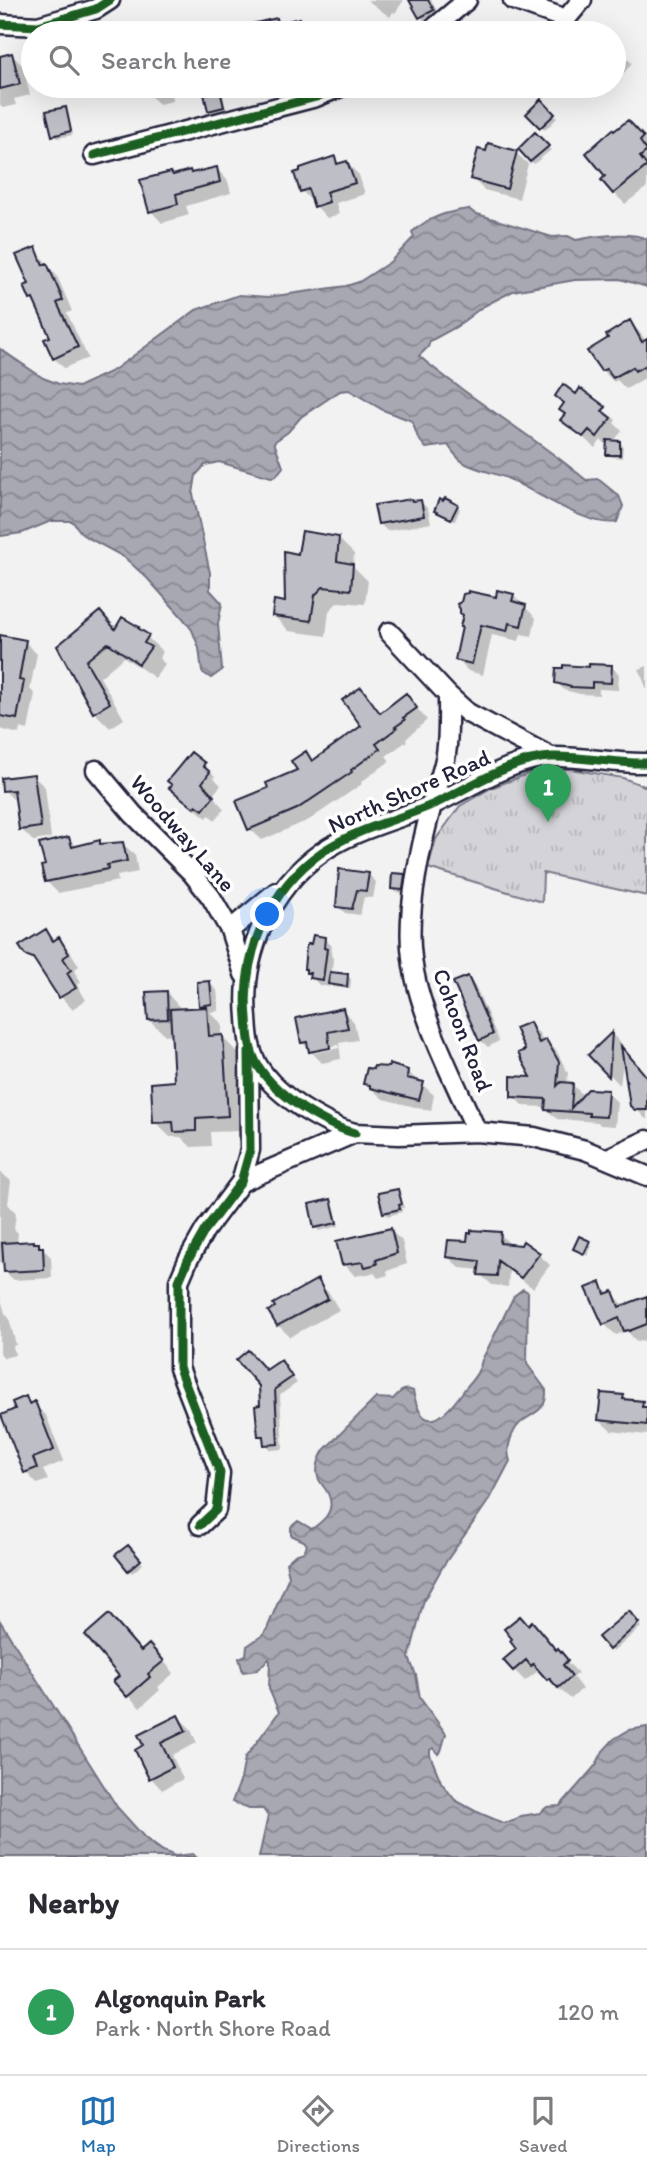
<!DOCTYPE html>
<meta charset="utf-8">
<style>
:root{--surface:#fff;--page:#f2f2f3;--text:#2b2b33;--muted:#7c7c81;--line:#e1e1e2;--accent:#1f6fb2}
body{margin:0;font-family:Itim,sans-serif;background:var(--page);color:var(--text)}
.you{position:absolute;left:268px;top:915px;width:24px;height:24px;margin:-18px;border:5px solid #fff;border-radius:50%;background:#1a73e8;box-shadow:0 0 0 10px #1a73e833}
.badge{display:grid;place-items:center;width:46px;height:46px;border-radius:50%;background:var(--accent);color:#fff;font-size:23px;font-weight:700}
.pin{position:absolute;translate:-50% -58px;filter:drop-shadow(0 2px 4px #0008)}
.pin::after{content:'';position:absolute;top:37px;width:24px;height:21px;background:inherit;clip-path:polygon(0 0,100% 0,50% 100%)}
.list{margin:0;padding:0;list-style:none}
h2{display:flex;justify-content:space-between;align-items:center;height:91px;margin:0;padding:0 28px;font-size:30px}
h2 small{font-size:23px;font-weight:400;color:var(--muted)}
.list li{display:grid;grid-template-columns:46px 1fr auto;gap:21px;align-items:center;box-sizing:border-box;height:126px;padding:0 28px;border-top:2px solid var(--line)}
.list b{display:block;font-size:26px;white-space:nowrap}
.list p{margin:0;font-size:23px;white-space:nowrap;color:var(--muted)}
.list em{font-size:23px;font-style:normal;color:var(--muted)}
.icon{flex:none;width:38px;height:38px;fill:none;stroke:currentColor;stroke-width:2;stroke-linecap:round;stroke-linejoin:round}
.map{position:relative;flex:none;width:647px;height:1857px;overflow:hidden}
.search{position:absolute;background:var(--surface);box-shadow:0 7px 28px #0002;left:21px;right:21px;top:21px;height:77px;display:flex;align-items:center;gap:18px;box-sizing:border-box;padding:0 24px;border-radius:38px;color:var(--muted);font-size:26px}
.sheet{height:217px;background:var(--surface)}
nav{display:flex;justify-content:space-around;align-items:center;box-sizing:border-box;height:98px;border-top:2px solid var(--line);background:var(--surface);font-size:19px;color:var(--muted)}
nav a{display:grid;justify-items:center;gap:4px}
nav .on{color:var(--accent)}
.map>svg:first-child{display:block}
.park{fill:url(#park-tufts);stroke:#7a7a8a;stroke-width:2}
.water{fill:url(#water-waves);stroke:#727282;stroke-width:2}
.shadow{fill:#0003;fill-rule:evenodd}
.building{fill:#bebec6;stroke:#22223b;stroke-width:2}
.lines{fill:none;stroke-linecap:round;stroke-linejoin:round}
.minor-casing{stroke:#22223b;stroke-width:23}
.minor{stroke:#fff;stroke-width:18}
.cycleway-casing{stroke:#fff;stroke-width:13}
.cycleway{stroke:#1b5e20;stroke-width:9}
.labels{text-anchor:middle;stroke-width:7;stroke-linejoin:round;paint-order:stroke}
.street-label{font-size:23px;fill:#22223b;stroke:#fff}
</style>
<div class="map">
<svg width="647" height="1857" viewBox="0 0 647 1857">
<defs>
<pattern id="park-tufts" width="24" height="20" patternUnits="userSpaceOnUse" patternTransform="scale(1.75)"><rect width="24" height="20" fill="#d3d3d8"/><path d="M3 7l-1-3M5 7V3M7 7l1-3M15 17l-1-3M17 17v-4M19 17l1-3" fill="none" stroke="#b5b5ba"/></pattern>
<pattern id="water-waves" width="16" height="10" patternUnits="userSpaceOnUse" patternTransform="scale(1.75)"><rect width="16" height="10" fill="#a8a8b2"/><path d="M0 5q4-4 8 0t8 0" fill="none" stroke="#888892"/></pattern>
</defs>
<rect width="100%" height="100%" fill="#f2f2f3"/>
<filter id="ink" filterUnits="userSpaceOnUse"><feTurbulence type="fractalNoise" baseFrequency=".0143" numOctaves="2"/><feDisplacementMap in="SourceGraphic" scale="14" xChannelSelector="R" yChannelSelector="G"/><feConvolveMatrix kernelMatrix="1 2 1 2 8 2 1 2 1" color-interpolation-filters="sRGB"/></filter>
<g filter="url(#ink)">
<path class="park" d="M570,769L623,778L647,787V896L543,873L542,902L428,868L436,839L460,806L491,788L533,772Z"/>
<path class="water" d="M469,209L474,213L552,237L568,236L576,240C594,236 630,231 647,239V287L620,279L575,280L513,291L482,307L456,327L430,341L428,347L419,356C472,401 533,435 586,480L598,479L619,496L623,506L617,522C589,528 534,490 507,478C494,473 479,470 466,464C457,459 453,452 448,445L426,448L418,438L412,421L383,410L349,390L340,391L301,417L288,432L274,442L283,467L276,476L271,477L219,462L205,465L196,475L193,494L210,573V590L222,603L218,624L222,670L211,678L202,672L199,648L192,630L182,617L147,578L124,557L83,535L72,521H51L22,533L0,536V349L43,378L59,384L78,387L114,370L196,310L239,295L268,297L346,286L359,282L390,262L414,237L412,232C430,217 446,212 469,209Z
M523,1289L528,1292L527,1364L546,1390C546,1394 546,1398 545,1401C542,1411 532,1414 524,1420C512,1428 505,1448 510,1461L491,1497L443,1566L424,1600L409,1658L416,1675L420,1698L446,1734L441,1751L438,1754L433,1748L430,1750V1755L441,1782L455,1800L475,1811L503,1823L513,1821L521,1816L540,1813L547,1807L560,1806L596,1765L603,1751L614,1739L629,1730L647,1727V1857H259L268,1816L263,1809H249L232,1802L241,1779L245,1758L279,1712L269,1689L270,1661L269,1659L257,1670L243,1672L239,1658L246,1655L247,1646L263,1635L267,1629L289,1576L286,1563L295,1555L304,1552L307,1545L304,1541L291,1535V1527L298,1521L312,1529C323,1521 335,1512 329,1496C327,1489 320,1484 318,1477C315,1468 320,1457 324,1450L376,1398L393,1399C400,1392 403,1387 413,1391C422,1437 443,1419 462,1393C470,1382 480,1373 482,1360L514,1296Z
M0,1621L117,1807L145,1838L163,1851L175,1856L193,1854L196,1857H0Z"/>
<path class="shadow" d="M367,0H404L395,13L393,12L390,17Z
M411,0H431L442,21L431,27L421,17Z
M277,20L281,24L299,20L311,33H248L247,27Z
M614,46L632,63L614,85Z
M12,55L23,66L30,95L14,99L16,105L3,108L0,105V58Z
M146,86H170L173,101L159,104L147,93Z
M571,86H589L582,95Z
M598,86H613L607,93Z
M220,92L223,95L226,110L213,113L209,110Z
M541,102L557,118L545,130L529,114Z
M65,109L68,112L73,135L57,138L53,135Z
M639,133L647,142V187L625,204L614,193Z
M535,135L551,150L534,164L520,149Z
M487,153H516L528,164L519,199L484,190L472,178Z
M334,158L341,165L347,163L359,175L365,194L336,203L339,214L327,218L302,191Z
M217,169L228,181L231,193L186,206L189,215L162,223L151,211L174,176L190,172L192,174Z
M35,249L57,276L72,311L67,313L88,358L64,368L54,358L52,337L38,306L31,299V285Z
M630,322L641,334L647,343V380L645,378L626,389L617,380L614,382L602,370Z
M580,390L616,420L614,423L622,431L613,442L620,443L623,446L622,458L612,457L608,454L609,446L601,440L595,448L563,420Z
M421,502L428,509L431,523L387,531L379,523L413,503Z
M457,506L460,509L455,521L440,514Z
M338,538L354,554L353,566L368,581L365,604L338,602L329,611L326,636L289,631L274,616L287,604L299,556Z
M513,595L536,618L532,636L521,634L519,641L492,635L483,675L468,671L457,659L497,599Z
M99,613L116,630L147,637L163,652L159,658L165,664L155,678L124,657L100,677L124,719L110,728L94,712L59,646Z
M0,637L25,642L37,654L30,689L35,694L28,730L20,728L19,734L0,729Z
M647,666V690L639,669Z
M612,667L619,674L618,690L599,689V695L580,694L564,690L557,682Z
M360,689L382,714L406,696L427,720L406,739L407,741L386,756L390,761L361,782L362,784L309,820L262,840L250,829L270,789L300,771L306,753L314,761L363,726Z
M204,765L215,776L214,778L221,785L213,795L224,809L215,820L209,815L207,818L183,799Z
M33,776L45,787L51,838L33,841L21,829L16,802L4,790Z
M69,839L78,848L99,842L102,845L123,844L135,855L138,872L117,876L118,881L58,893L46,881L47,866Z
M368,874L376,882L373,898L364,897L360,915L345,913L338,906Z
M404,876L407,879L405,893L396,892L393,889Z
M46,932L56,941L59,940L70,951L79,966L74,970L81,982L77,985L86,1000L72,1009L61,997L41,967L26,954Z
M324,938L332,946L331,955L333,958L332,974L348,976L351,979L350,989L333,987L331,984L330,987L319,985L307,972Z
M467,978L475,985L499,1041L488,1047L480,1040Z
M209,983L217,990L219,1011L210,1012L222,1024V1037L238,1053L242,1131L210,1132L211,1146L191,1147L181,1137H170L155,1122L176,1083L173,1034L165,1035L149,1020L166,992L182,1010L204,1009L200,1005Z
M343,1010L354,1022L358,1040L339,1043L341,1059L322,1063L302,1042ZM338,1045L339,1048L315,1053L312,1050Z
M529,1024L539,1033L543,1042L546,1041L556,1050L568,1073L567,1084H572L582,1094L581,1099L607,1092L617,1102L615,1126L600,1125L598,1122L557,1119L547,1110V1107L523,1106L513,1096L534,1079L527,1051Z
M612,1034L623,1045V1051L647,1077V1120L632,1105L624,1055L620,1085L591,1055Z
M408,1072L434,1095L431,1111L383,1099L365,1083Z
M0,1172L11,1181L8,1204L16,1213L14,1229L18,1233L17,1244L39,1245L51,1257L52,1278L14,1280L5,1272V1263L0,1262Z
M398,1191L401,1195L404,1208H401L402,1212L388,1216L385,1212Z
M330,1201L334,1205L339,1226L319,1231L316,1227Z
M390,1230L402,1241L407,1264L387,1271L388,1275L378,1278L374,1273L355,1276L344,1264Z
M500,1234L512,1246L538,1254L550,1265L533,1288L509,1271L508,1287L492,1285L480,1274V1270L460,1268L448,1257Z
M589,1243L592,1246L587,1256L575,1248Z
M317,1281L329,1293L339,1310L290,1337L278,1325L277,1307Z
M600,1284L610,1294L613,1293L625,1307L647,1298V1340L637,1342L627,1331L616,1335L604,1324Z
M0,1296L5,1313L9,1318L16,1345L13,1346L15,1355L4,1358L0,1353Z
M281,1362L297,1383L280,1395L283,1449L271,1450L259,1435L262,1407L260,1386L266,1372Z
M623,1397L627,1401L642,1403L647,1408V1435L611,1431L599,1420Z
M26,1398L46,1415L64,1461L43,1470L48,1480L37,1484L26,1472L3,1416L17,1410Z
M131,1550L143,1564L132,1573L129,1569Z
M629,1614L641,1627L613,1652L600,1637Z
M532,1624L578,1673L573,1677L582,1689L571,1699L538,1671L525,1681L514,1670L519,1649L529,1627Z
M142,1653L161,1658L174,1673L158,1687L160,1690L140,1708L116,1682Z
M178,1717L190,1728L197,1743L172,1755L183,1779L162,1790L151,1778L145,1746Z"/>
<path class="building" d="M409,0H428L434,10L419,18Z
M277,18L278,23L300,18L303,33H236L235,28Z
M12,53L20,84L0,89V56Z
M220,90L224,107L208,111L204,94Z
M541,99L555,114L540,128L526,114Z
M66,107L71,131L52,136L46,111Z
M628,120L644,137L640,141L647,151L640,157L647,166L613,194L601,180L605,176L586,153L613,129L614,131Z
M535,132L549,146L530,162L518,149Z
M488,143L517,151L507,189L470,179L478,149L486,151Z
M335,156L337,164L347,161L355,183L326,192L329,202L314,207L308,189L300,192L294,173L300,171V168Z
M217,167L220,182L176,194L178,204L149,212L140,180L171,172L173,175L190,170L191,173Z
M36,247L43,265L47,263L63,300L57,303L78,347L53,359L44,339L50,337L33,299L30,300L24,286L29,284L16,255Z
M630,320L642,342L647,339V365L635,371L633,367L613,378L606,369L601,371L587,351L608,338L606,335Z
M563,384L576,394L580,388L606,407L602,411L611,418L597,437L589,430L583,437L560,420L565,414L559,410L564,403L555,396Z
M607,440L620,441V455H606Z
M445,498L458,505L451,519L434,511L439,499L443,501Z
M411,499L412,501L421,500L424,516L378,524L374,505Z
M302,531L339,537L337,561L353,564L351,590L323,587L315,595L311,621L272,616L274,600L285,602L284,551L298,554Z
M497,590L514,594L512,601L526,605L521,626L509,623L507,631L481,625L472,664L455,660L462,627H460L463,615L460,613V609L457,604L461,602L463,594L468,593V591L496,597Z
M100,611L115,629L122,617L139,627L138,628L149,635L144,643L151,647L139,664L108,643L86,661L110,703L93,713L57,646Z
M0,635L26,640L19,680L24,681L17,719L0,716Z
M589,664L612,665L611,683L592,682V688L571,687L555,683L556,668H563V665L589,667Z
M361,687L380,713L406,693L417,708L403,718L405,720L395,727L397,728L376,744L380,749L351,770L352,772L297,809L248,830L236,801L268,788L266,783L297,770L291,761L306,751L312,761L361,726L342,700Z
M191,752L205,763L203,766L210,772L202,783L214,796L203,810L196,805L194,808L169,788L172,785L167,781Z
M34,774L41,827L19,830L14,790L2,791L1,778Z
M69,837L72,847L100,840V844L123,842L127,861L107,865L108,869L45,882L41,866L45,865L39,844Z
M339,869L369,873L366,891L357,890L352,909L336,907Z
M392,873L405,874L403,890L391,889Z
M46,929L53,941L59,937L69,954L63,958L71,970L67,973L76,988L59,998L33,958L25,955L19,946Z
M313,935L325,937L324,948L327,949L323,980L309,978L310,973H306V969H304L306,947L308,944H311Z
M330,972L348,974L347,987L328,984Z
M468,976L493,1034L479,1041L453,982Z
M210,981L212,1004L199,1006L197,982Z
M167,991L168,1019L148,1020L146,992Z
M207,1007L209,1036L223,1035L228,1116L196,1118V1131L174,1132L173,1122L153,1123L151,1083L174,1081L170,1009Z
M343,1008L348,1028L328,1032L330,1048L309,1052L307,1042L301,1043L296,1018Z
M530,1022L539,1043L546,1039L559,1062L557,1086L561,1082L573,1083L571,1108L588,1089L608,1090L606,1117L589,1116V1113L545,1110L546,1099L511,1097V1076L531,1077L518,1053L525,1050L515,1028Z
M612,1032L609,1077L588,1055Z
M621,1046L647,1077V1110H635L630,1106Z
M389,1064L408,1070L407,1078L424,1082L419,1100L370,1088V1085L363,1084L367,1068L373,1069L374,1066L389,1067Z
M398,1189L402,1204L399,1205L400,1209L383,1213L378,1193Z
M331,1199L337,1223L314,1228L309,1204Z
M391,1228L397,1253L376,1260L377,1264L365,1267L363,1262L342,1265L336,1241Z
M471,1230L501,1232L500,1243L521,1245L523,1241L540,1253L521,1278L498,1261L497,1276L478,1275L480,1261L446,1257L448,1240L467,1241L468,1233H471Z
M579,1236L590,1241L584,1254L573,1249Z
M34,1241V1243H39V1247H43L44,1270L4,1272L2,1243Z
M318,1279L328,1299L277,1326L268,1311L275,1307L273,1304Z
M601,1282L605,1294L613,1291L619,1307L647,1296V1324L629,1331L628,1330L624,1331L619,1318L603,1325L586,1288Z
M248,1350L266,1370L281,1360L292,1377L275,1389L278,1444L264,1445L263,1436H258L255,1406L260,1405L259,1386L236,1360Z
M601,1393L624,1395L623,1399L643,1401L642,1407H647V1425L598,1420Z
M26,1396L29,1404L35,1401L54,1450L33,1458L37,1468L24,1473L1,1415L15,1409L12,1402Z
M128,1545L141,1560L128,1571L115,1555Z
M629,1611L639,1623L609,1650L598,1637Z
M109,1614L141,1651L149,1644L164,1661L148,1674L150,1677L127,1697L113,1681L119,1676L85,1635Z
M520,1616L528,1625L532,1621L556,1650L558,1648L568,1660L563,1665L572,1676L558,1688L549,1678L547,1680L533,1664L531,1666L526,1660L513,1671L503,1660L516,1649L510,1641L512,1639L504,1629Z
M178,1715L186,1731L161,1743L173,1767L149,1779L135,1750L143,1745L138,1735Z"/>
<g class="lines">
<g class="minor-casing">
<path id="minor" d="M513,0L566,19L582,0
M0,24L38,26L96,9L110,0
M428,33L467,0
M94,155L316,97L343,86
M389,632L448,695L468,713L551,757
M448,695C448,715 449,735 446,754C443,772 436,788 432,805C420,849 406,913 412,958C418,1013 455,1081 477,1132
M96,770L133,814L192,873L211,897L230,930L244,974
M230,930L276,892
M355,1133C337,1129 318,1118 302,1108C285,1096 268,1083 257,1064C249,1049 248,1035 247,1018C241,955 269,889 322,852C357,828 396,821 434,804C469,788 513,758 552,757C583,756 615,764 647,763
M608,1158L647,1140
M241,1182L355,1133L399,1135L477,1132L534,1137L585,1150L647,1176
M200,1525L216,1510L220,1473L179,1368V1281L188,1260L205,1230L241,1182L250,1150L249,1052"/>
</g>
<use href="#minor" class="minor"/>
<g class="cycleway-casing">
<path id="cycleway" d="M0,24L38,26L96,9L110,0
M94,155L316,97L343,86
M355,1133C337,1129 318,1118 302,1108C285,1096 268,1083 257,1064C249,1049 248,1035 247,1018C241,955 269,889 322,852C357,828 396,821 434,804C469,788 513,758 552,757C583,756 615,764 647,763
M200,1525L216,1510L220,1473L179,1368V1281L188,1260L205,1230L241,1182L250,1150L249,1052"/>
</g>
<use href="#cycleway" class="cycleway"/>
</g>
</g>
<g class="labels">
<g class="street-label">
<text transform="translate(409 791) rotate(-24)" y="8">North Shore Road</text>
<text transform="translate(183 833) rotate(49)" y="8">Woodway Lane</text>
<text transform="translate(463 1030) rotate(69)" y="8">Cohoon Road</text>
</g>
</g>
</svg>
<div class="you"></div>
<div class="pin badge" style="left:548px;top:822px;background:#2e9e5b">1</div>
<div class="search"><svg class="icon" aria-label="search" viewBox="0 0 24 24"><circle cx="10" cy="10" r="6"/><path d="M15 15l6 6"/></svg>Search here</div>
</div>
<section class="sheet">
<h2>Nearby<small></small></h2>
<ul class="list">
<li><span class="badge" style="background:#2e9e5b">1</span><div><b>Algonquin Park</b><p>Park · North Shore Road</p></div><em>120 m</em></li>
</ul>
</section>
<nav>
<a class="on"><svg class="icon" aria-label="map" viewBox="0 0 24 24"><path d="M3 6l6-2 6 2 6-2v14l-6 2-6-2-6 2zM9 4v14M15 6v14"/></svg>Map</a>
<a><svg class="icon" aria-label="directions" viewBox="0 0 24 24"><path d="M12 3l9 9-9 9-9-9zM9 14v-3h6M13 9l2 2-2 2"/></svg>Directions</a>
<a><svg class="icon" aria-label="saved" viewBox="0 0 24 24"><path d="M7 4h10v16l-5-4-5 4z"/></svg>Saved</a>
</nav>
